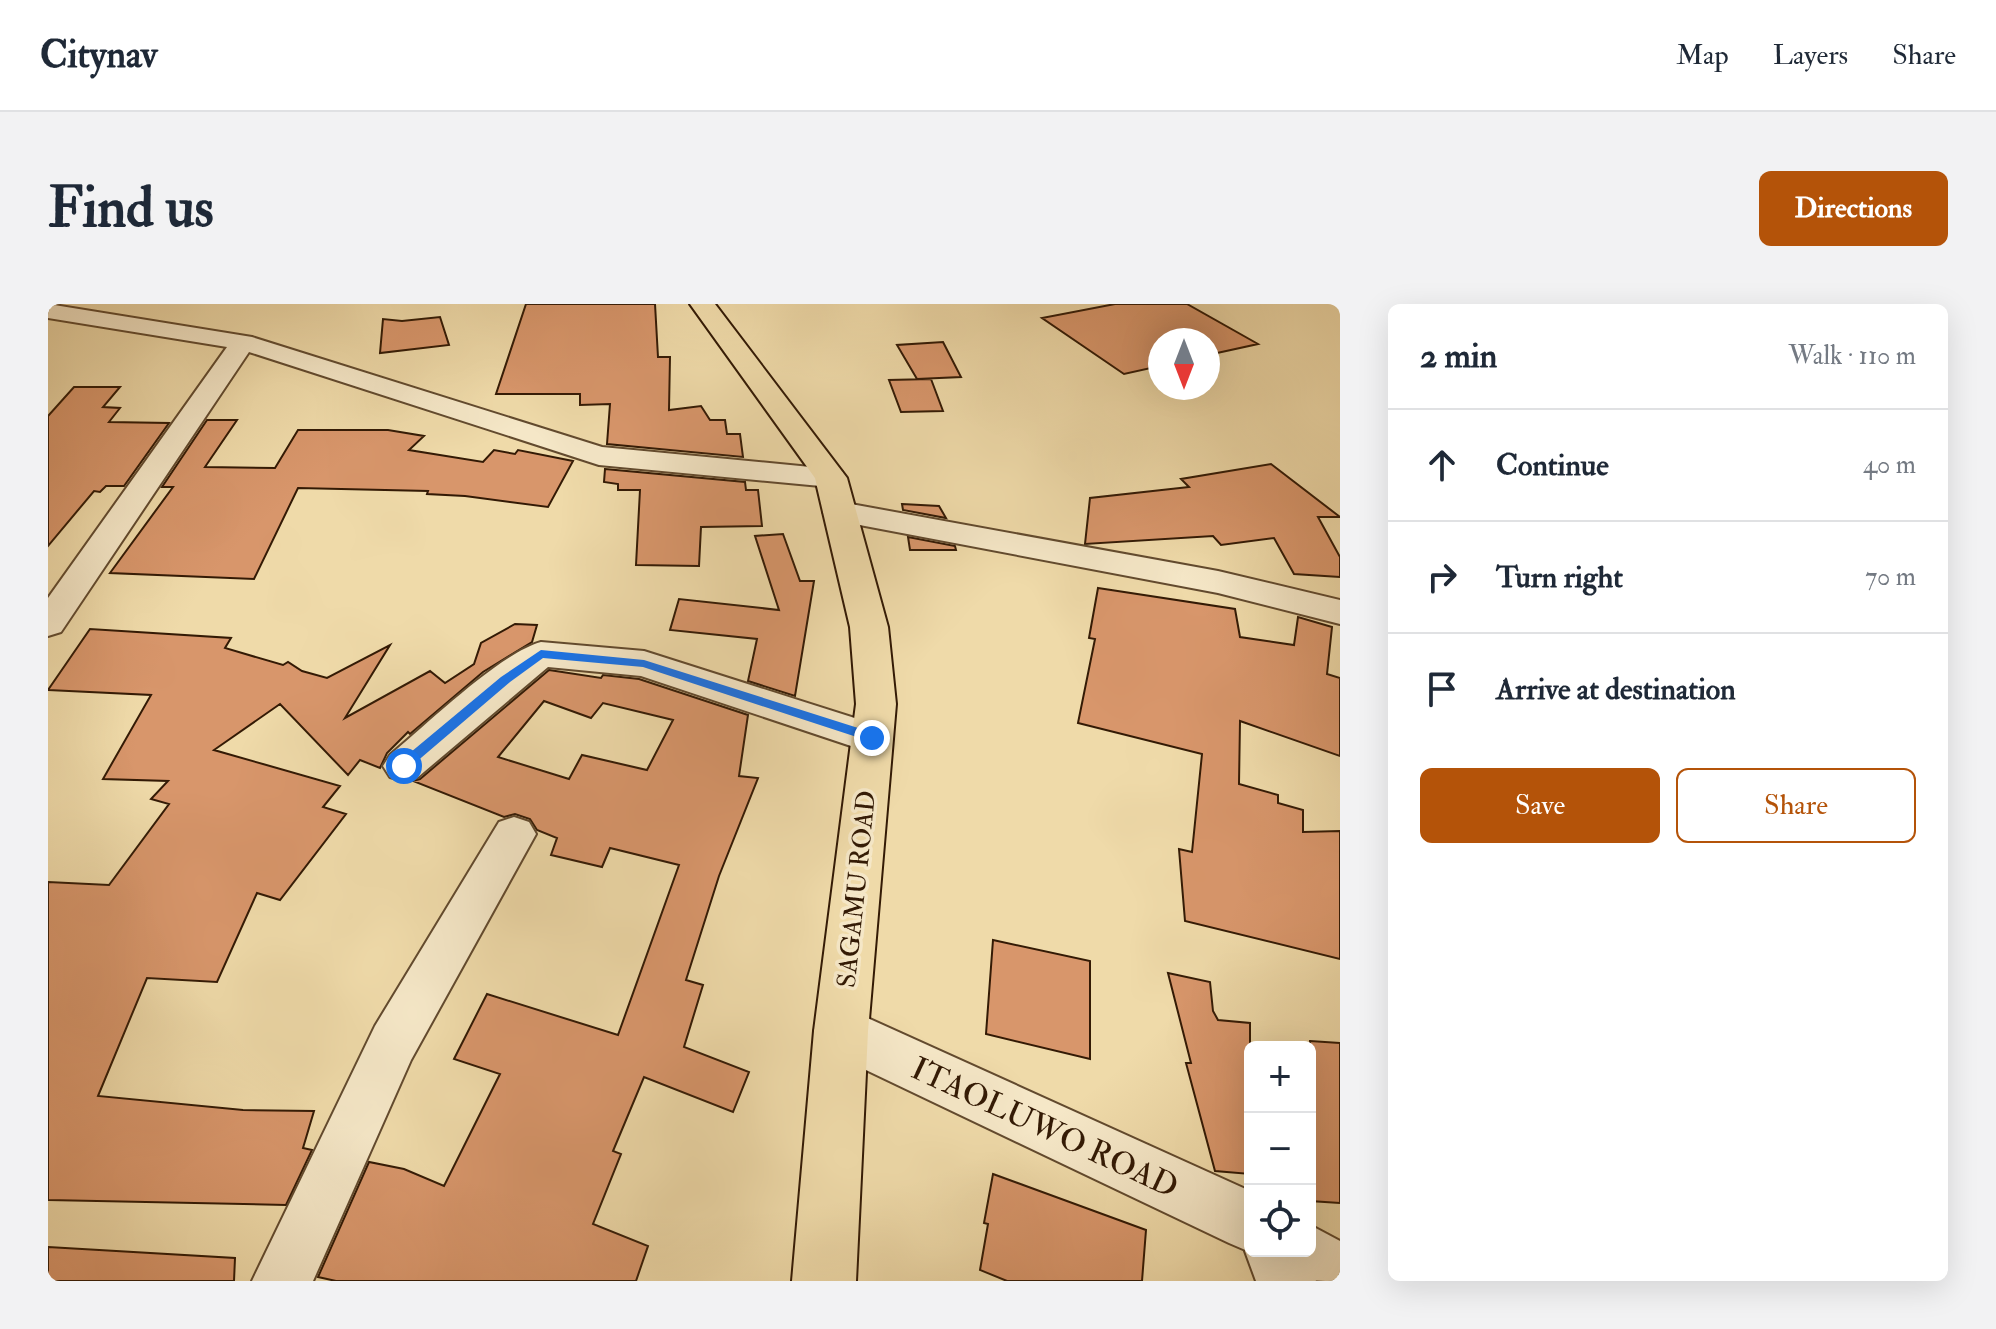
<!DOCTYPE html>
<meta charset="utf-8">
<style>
:root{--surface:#fff;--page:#f2f2f3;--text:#1f2937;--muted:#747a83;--line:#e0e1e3;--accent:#b45309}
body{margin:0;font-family:"IM FELL Double Pica",serif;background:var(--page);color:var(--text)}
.controls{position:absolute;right:24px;bottom:24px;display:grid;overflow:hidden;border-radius:12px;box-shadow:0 8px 32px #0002}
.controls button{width:72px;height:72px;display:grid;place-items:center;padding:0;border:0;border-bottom:2px solid var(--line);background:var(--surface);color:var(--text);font:40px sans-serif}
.compass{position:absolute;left:1100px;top:24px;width:72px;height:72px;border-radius:50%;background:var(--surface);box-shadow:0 8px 32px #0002;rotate:180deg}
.stop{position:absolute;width:24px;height:24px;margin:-18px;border:6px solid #1a73e8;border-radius:50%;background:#fff}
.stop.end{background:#1a73e8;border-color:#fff;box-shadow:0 2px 8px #0008}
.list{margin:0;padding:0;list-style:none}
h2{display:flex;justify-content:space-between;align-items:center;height:104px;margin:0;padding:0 32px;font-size:34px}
h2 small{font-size:26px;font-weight:400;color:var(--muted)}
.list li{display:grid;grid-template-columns:52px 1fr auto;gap:24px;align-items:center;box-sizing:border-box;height:112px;padding:0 32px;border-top:2px solid var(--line)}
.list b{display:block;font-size:30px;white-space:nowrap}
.list em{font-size:26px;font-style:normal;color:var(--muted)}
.actions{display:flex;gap:16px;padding:24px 32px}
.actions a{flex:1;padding:18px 0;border:2px solid var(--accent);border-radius:12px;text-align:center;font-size:28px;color:var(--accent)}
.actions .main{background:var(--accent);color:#fff}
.icon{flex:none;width:44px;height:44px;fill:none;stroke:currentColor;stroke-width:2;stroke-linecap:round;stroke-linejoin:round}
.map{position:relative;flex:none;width:1292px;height:977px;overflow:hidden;border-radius:12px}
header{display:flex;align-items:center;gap:48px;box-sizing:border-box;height:112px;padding:0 40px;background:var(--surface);border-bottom:2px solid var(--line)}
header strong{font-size:38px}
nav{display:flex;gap:44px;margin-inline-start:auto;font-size:28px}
.intro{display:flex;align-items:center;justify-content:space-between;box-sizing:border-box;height:192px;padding:0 48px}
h1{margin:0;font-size:56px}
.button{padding:20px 36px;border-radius:12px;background:var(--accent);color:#fff;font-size:28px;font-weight:700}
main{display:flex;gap:48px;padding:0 48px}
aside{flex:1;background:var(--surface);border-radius:12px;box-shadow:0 8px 32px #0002}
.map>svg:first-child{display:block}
.building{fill:#d8966b;stroke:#331a05;stroke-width:2;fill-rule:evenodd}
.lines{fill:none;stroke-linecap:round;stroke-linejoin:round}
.minor-casing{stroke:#624a2e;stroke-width:4}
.tertiary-casing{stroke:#624a2e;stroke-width:4}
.trunk-casing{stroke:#331a05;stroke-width:4}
.minor{fill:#f5e7c7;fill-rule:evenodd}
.tertiary{fill:#f5e7c7;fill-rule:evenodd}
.trunk{fill:#efdaa9;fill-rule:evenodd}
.route{fill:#1a73e8}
.labels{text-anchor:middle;stroke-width:7;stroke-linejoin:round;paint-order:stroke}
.street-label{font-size:26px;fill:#331a05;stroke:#f5e7c7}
.near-street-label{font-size:32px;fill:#331a05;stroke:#f5e7c7}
</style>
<header>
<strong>Citynav</strong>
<nav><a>Map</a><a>Layers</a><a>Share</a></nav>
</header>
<div class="intro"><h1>Find us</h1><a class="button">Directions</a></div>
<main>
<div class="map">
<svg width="1292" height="977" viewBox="0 0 1292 977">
<rect width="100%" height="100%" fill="#efdaa9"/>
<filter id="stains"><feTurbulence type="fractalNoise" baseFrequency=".0025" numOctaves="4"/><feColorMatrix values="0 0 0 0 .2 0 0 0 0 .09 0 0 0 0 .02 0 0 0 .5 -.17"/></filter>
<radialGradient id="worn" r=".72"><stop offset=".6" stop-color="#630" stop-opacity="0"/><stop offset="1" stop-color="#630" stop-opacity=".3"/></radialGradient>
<path class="building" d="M478,0H607L610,53H622L621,106L653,102L662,116H677L679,130H692L695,153L559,140L562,100L532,101V90H448Z
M1067,0H1139L1210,40L1160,51V36H1112V62L1076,70L994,14Z
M392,13L401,41L332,49L335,15L354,17Z
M895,38L913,73L869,75L849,41Z
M883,75L895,107L853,108L841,76Z
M26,83H72L55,103L72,104L61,118L121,119L76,182H58L52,188L46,187L0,242V112Z
M159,116H189L157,163L227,164L250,126H340L376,132L361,146L435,158L446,146L467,150L470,146L525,157L500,203L417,192L379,190L380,187L250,184L206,275L62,269L125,183H114Z
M1223,160L1292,213H1270L1292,253V273L1246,270L1226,234L1173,241L1165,232L1037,240L1042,194L1141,183L1133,175Z
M557,165L697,178L698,186H710L714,222L653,223L651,262L588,261L592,186H570V180L556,178Z
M854,200L891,202L898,214L855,206Z
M735,230L752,277H766L747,392L700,377L709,335L622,326L631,295L731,306L707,232Z
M860,233L907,242L908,246H862Z
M1050,284L1187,305L1192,333L1246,341L1250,313L1284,323L1279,370L1292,374V452L1192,417L1191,480L1230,491V499L1255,506V528L1292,527V655L1137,617L1131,545L1144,548L1154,450L1030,419L1047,335L1041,334Z
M467,320L489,321L484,338L435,368L362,430L360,428L339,449L332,464L312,456L300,471L232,400L166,446L292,482L275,503L298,510L232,596L209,589L169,678L99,674L50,792L195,806L266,807L255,844L264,846L238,901L0,896V578L61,581L121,500L103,495L120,477L55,475L103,391L0,386L42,325L183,334L177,344L235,361L240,358L254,367L279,374L342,341L297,414L382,367L397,379L426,360L433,339Z
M501,366L553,374L555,371L591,375L700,411L691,472L710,474L671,572L638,676L655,681L636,743L701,768L685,808L596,773L565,847L573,850L545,920L600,942L588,977H288L270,973L321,858L356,865L396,882L452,770L406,755L439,690L570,731L631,561L562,544L554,563L503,551L509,534L489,526L482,515L467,510L456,513L365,477L372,475ZM496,397L543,414L555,399L625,416L599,466L534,451L521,475L450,453Z
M945,636L1042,657V755L938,730Z
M1120,669L1162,678L1165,707L1170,716L1202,719V870L1167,867L1138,759H1143Z
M1262,737L1292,739V899L1262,897Z
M945,870L1098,926L1094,977H959L932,966L940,920L936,919Z
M0,943L187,954L186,977H0Z"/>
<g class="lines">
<g class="minor-casing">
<path id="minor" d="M0,0L204,33L554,143L783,165L794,168L798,174L794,180L783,183L551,161L201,48L13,328L0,332V294L179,43L0,14Z
M493,338L596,347L838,424L844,434L838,444L824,449L593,372L500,363L370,473L356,477L342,473L335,462L342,451C377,422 452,349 493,338Z
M466,513L481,518L488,530L363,756L265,977H204L327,722L451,518Z
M1202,936V947H1257L1268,977H1208L1197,947Z"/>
</g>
<g class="tertiary-casing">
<path id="tertiary" d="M792,198L1170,267L1292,296V320L1170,289L780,215L775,208L780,201Z
M793,702L1202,887V947H1205L1202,948L1181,939L774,745L766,727L774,709Z
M1262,921L1292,937V977C1253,977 1237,977 1220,947H1262Z"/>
</g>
<g class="trunk-casing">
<path id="trunk" d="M642,0H667L799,174L840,323L848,400L820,727L808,977H744L766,727L808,400L802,323L767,174Z"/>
</g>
<use href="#minor" class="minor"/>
<use href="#tertiary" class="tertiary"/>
<use href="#trunk" class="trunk"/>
</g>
<path class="route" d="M493,346L596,356L829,430L831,434L824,438L595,363L495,354L462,378L360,465H351V458L453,373Z"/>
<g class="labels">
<g class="street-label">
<text transform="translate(808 585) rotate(-84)" y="9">SAGAMU ROAD</text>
</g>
<g class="near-street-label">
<text transform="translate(997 823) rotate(25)" y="11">ITAOLUWO ROAD</text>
</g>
</g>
<rect width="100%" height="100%" filter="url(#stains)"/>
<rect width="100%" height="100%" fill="url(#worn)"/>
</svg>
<div class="controls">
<button>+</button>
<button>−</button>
<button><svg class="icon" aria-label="locate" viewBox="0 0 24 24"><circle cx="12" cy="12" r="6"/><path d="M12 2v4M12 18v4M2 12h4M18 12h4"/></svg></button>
</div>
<svg class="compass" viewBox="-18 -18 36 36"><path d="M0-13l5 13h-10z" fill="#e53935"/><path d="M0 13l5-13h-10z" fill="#747a83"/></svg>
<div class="stop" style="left:356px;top:462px"></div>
<div class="stop end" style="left:824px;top:434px"></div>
</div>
<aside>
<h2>2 min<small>Walk · 110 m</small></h2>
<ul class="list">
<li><svg class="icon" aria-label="ahead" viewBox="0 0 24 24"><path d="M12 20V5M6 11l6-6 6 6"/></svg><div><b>Continue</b></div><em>40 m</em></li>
<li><svg class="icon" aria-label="right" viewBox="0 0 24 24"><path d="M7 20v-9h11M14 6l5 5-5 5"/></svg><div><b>Turn right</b></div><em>70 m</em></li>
<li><svg class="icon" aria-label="arrive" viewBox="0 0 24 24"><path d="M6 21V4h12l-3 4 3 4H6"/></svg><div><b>Arrive at destination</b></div></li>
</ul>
<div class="actions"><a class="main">Save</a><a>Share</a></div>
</aside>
</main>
